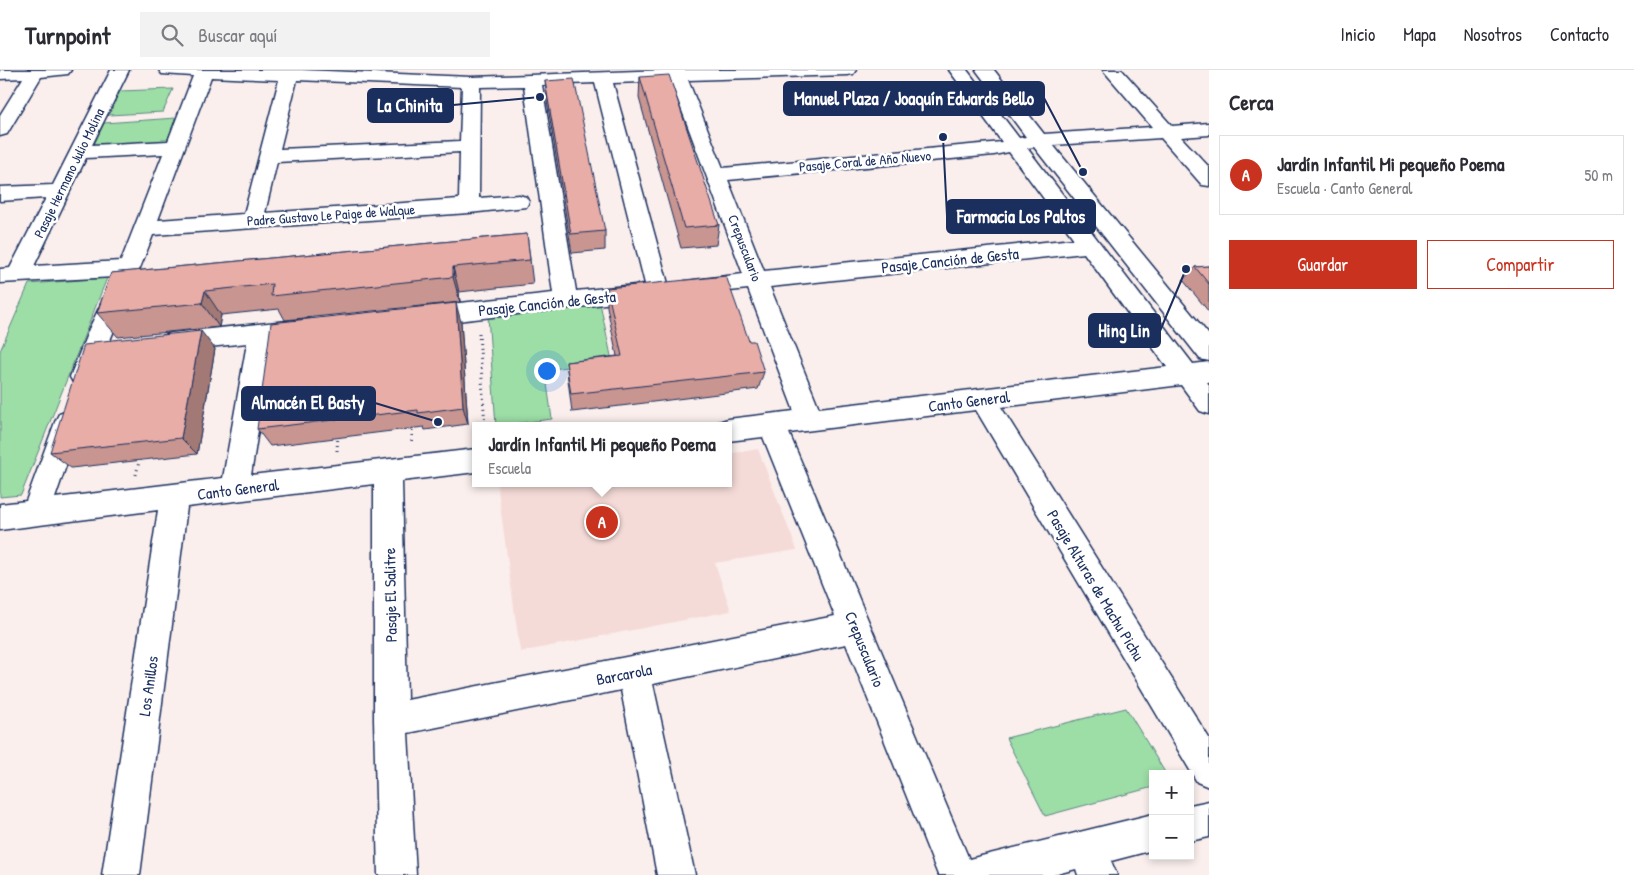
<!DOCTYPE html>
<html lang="es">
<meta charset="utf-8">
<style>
:root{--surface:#fff;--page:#f2f2f3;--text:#2b2b33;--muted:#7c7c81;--line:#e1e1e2;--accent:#c8321e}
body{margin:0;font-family:"Patrick Hand",sans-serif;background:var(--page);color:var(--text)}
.controls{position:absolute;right:15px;bottom:15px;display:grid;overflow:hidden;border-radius:0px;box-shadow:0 2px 8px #0003}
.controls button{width:45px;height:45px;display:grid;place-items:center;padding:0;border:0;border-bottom:1px solid var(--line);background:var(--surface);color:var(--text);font:25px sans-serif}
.you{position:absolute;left:546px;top:300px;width:18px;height:18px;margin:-12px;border:4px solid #fff;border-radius:50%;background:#1a73e8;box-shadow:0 0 0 8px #1a73e833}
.badge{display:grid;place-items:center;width:32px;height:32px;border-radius:50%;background:var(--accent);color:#fff;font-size:16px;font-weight:700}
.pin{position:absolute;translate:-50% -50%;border:2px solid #fff;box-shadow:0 1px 5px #0006}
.popup{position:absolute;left:472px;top:352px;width:260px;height:65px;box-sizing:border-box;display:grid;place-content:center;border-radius:0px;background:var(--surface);filter:drop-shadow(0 1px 4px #0005);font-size:16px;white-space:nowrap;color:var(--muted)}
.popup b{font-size:19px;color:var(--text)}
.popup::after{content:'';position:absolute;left:50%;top:100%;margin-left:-10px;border:10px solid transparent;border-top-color:var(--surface)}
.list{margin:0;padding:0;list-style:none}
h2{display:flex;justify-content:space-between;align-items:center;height:65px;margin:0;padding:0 20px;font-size:21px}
h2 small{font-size:16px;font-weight:400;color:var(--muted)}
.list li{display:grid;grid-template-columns:32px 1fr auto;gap:15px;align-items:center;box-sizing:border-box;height:80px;margin:0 10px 10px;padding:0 10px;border:1px solid var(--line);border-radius:0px}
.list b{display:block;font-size:19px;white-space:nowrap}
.list p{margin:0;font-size:16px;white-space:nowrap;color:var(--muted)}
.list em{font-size:16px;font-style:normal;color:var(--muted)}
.actions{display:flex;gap:10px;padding:15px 20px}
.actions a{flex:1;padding:11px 0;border:1px solid var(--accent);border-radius:0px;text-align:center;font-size:18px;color:var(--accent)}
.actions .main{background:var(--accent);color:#fff}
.icon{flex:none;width:28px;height:28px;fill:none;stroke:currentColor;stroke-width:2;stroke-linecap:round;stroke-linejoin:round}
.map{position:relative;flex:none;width:1209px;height:805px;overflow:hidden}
header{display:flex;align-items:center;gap:30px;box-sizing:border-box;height:70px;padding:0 25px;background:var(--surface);border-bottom:1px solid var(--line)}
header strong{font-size:24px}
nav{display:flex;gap:28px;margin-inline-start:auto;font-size:18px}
.search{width:350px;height:45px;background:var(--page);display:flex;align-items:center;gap:12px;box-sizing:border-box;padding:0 18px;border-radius:0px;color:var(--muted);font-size:19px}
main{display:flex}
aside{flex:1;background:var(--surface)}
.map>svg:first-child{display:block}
.built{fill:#f5dbd8}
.green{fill:#9ddda6;stroke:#5c8682}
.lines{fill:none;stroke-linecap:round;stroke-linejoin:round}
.minor-casing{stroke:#1b2f5e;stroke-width:3}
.path{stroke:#1b2f5e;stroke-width:3;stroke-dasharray:1 4;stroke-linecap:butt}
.minor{fill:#fff;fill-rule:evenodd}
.wall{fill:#c89590;stroke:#1b2f5e}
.shaded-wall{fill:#a27975;stroke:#1b2f5e}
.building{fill:#e8ada7;stroke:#1b2f5e}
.labels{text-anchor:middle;stroke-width:5;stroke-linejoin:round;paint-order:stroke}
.far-street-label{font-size:14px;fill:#1b2f5e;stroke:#fff}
.street-label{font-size:16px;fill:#1b2f5e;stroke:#fff}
.leader{fill:none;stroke:#1b2f5e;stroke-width:2}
.callout-dot{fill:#1b2f5e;stroke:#fff;stroke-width:2}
.callout{fill:#1b2f5e;stroke:#1b2f5e;stroke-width:2}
.callout-label{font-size:18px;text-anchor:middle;font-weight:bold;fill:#fff}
</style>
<header>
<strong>Turnpoint</strong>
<div class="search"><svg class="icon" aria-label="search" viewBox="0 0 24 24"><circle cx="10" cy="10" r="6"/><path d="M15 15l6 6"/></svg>Buscar aquí</div>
<nav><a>Inicio</a><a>Mapa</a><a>Nosotros</a><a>Contacto</a></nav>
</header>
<main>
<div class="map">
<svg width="1209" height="805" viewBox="0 0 1209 805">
<rect width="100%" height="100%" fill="#faefed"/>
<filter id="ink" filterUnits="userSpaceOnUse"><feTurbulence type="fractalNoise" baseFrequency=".02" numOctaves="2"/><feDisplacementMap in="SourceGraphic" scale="10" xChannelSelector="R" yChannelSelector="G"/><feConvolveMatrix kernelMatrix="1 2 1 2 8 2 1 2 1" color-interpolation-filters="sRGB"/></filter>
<g filter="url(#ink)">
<path class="built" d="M758,379L797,480L715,493L731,541L520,582L497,413H728V384Z"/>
<path class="green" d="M173,19L163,42L109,45L120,21Z
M176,48L166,74L92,79L104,53Z
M107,208L21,425L0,427V281L29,214Z
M600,233L612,291L545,300L552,349L496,356L488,246Z
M1126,638L1166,704H1153V717L1045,746L1006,668Z"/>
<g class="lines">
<g class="minor-casing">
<path id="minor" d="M0,0H71L68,4L41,7L7,64L0,66V45L23,8L0,9Z
M111,0H129L92,75L168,71L193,6L162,4L159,0H302L471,7L665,0H856L853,4L847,5L688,10L723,98L1002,72L949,0H967L1019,68L1026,67L976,0H994L1044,64L1152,57L1103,0H1122L1172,56L1209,53V65L1181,67L1209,97V116L1202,115L1161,68L1053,75L1209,265V291L1200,289L1034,77L1027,78L1193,294L1209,292V312H1207L1209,315V344L1200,341L1181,315L1001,337L1209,668V717L1197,712L976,340L789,363L969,789L1153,744V780L1111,791L1117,805H1078L1076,799L1053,805H938L846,574L653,614L695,805H657L621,620L408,663L416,805H378L374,650V414L187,437L140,805H102L158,440L0,460V434L26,431L55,352L59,344L68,341L77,344L81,352L55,428L223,408L247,273L171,281L162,278L159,272L162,266L171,263L307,249L315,252L319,258L315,264L272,271L251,405L476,379V402L402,411L407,630L835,546L763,367L728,371V356H717L719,352L728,349L794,341L748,219L693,225L685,223L682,217L685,211L743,204L671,11L613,13L670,221L666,227L422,255L414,252L410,246L414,240L422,237L553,223L524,16L480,17L479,128L519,125L526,127L529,132L526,137L469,143L153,165C135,213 113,259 96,307L92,314L83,317L74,314L70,307L89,259L114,207L0,213V199L10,198L46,128L0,131V117L53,115ZM211,7L279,10L244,144L158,150ZM297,10L462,17L460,71L280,79ZM595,13L645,214L576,221L542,15ZM460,82L459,129L265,143L277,92ZM1009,82L1074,169L764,201L728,110L994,85ZM163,84L121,191L34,196L86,88ZM1084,183L1167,297L819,338L770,217Z
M1209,731V767L1190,771V735Z"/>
</g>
<path class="path" d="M479,263L485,356
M412,355V374
M337,381L338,364
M136,405L140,387"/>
<use href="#minor" class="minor"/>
</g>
<path class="wall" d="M640,7L719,155L716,175L681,178L639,28Z
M545,11L605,161V180L572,183L547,31Z
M527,164L533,214L459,222L460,232L285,250L279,239L221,245L219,257L118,267L97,243L111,203Z
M1209,196V242L1183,210L1195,197Z
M607,218L749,271L764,302L758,319L572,342L568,310L566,292L617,286L607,237Z
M461,252L468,354L425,360L424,357L270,376L257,359Z
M215,279L197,384L71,398L50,382Z"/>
<path class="shaded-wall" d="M453,197L459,222L460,232L453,207Z
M205,221L221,245L219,257L202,233Z
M456,233L461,252L468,354L463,337Z
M201,261L215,279L197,384L181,368Z"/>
<path class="building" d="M669,5L719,155L684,158L640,7Z
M574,9L605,161L571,164L545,11Z
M527,164L530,190L453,197V207L271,226L272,214L205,221L202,233L97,243L111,203Z
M1209,196V214L1195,197Z
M726,206L749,271H754L764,302L571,324L566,292L622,286L607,218Z
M456,233L463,337L418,343V340L257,359L271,253Z
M201,261L181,368L50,382L84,275L93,274V272Z"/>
</g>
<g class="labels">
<g class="far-street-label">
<text transform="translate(865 91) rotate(-5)" y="5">Pasaje Coral de Año Nuevo</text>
<text transform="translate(69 103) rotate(-64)" y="5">Pasaje Hermano Julio Molina</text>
<text transform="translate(331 145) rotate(-4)" y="5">Padre Gustavo Le Paige de Walque</text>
<text transform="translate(745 178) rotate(69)" y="5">Crepusculario</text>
</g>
<g class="street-label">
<text transform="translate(950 190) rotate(-6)" y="6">Pasaje Canción de Gesta</text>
<text transform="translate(547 233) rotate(-6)" y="6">Pasaje Canción de Gesta</text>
<text transform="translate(969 331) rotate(-7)" y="6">Canto General</text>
<text transform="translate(238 419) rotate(-7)" y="6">Canto General</text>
<text transform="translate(1096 515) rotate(59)" y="6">Pasaje Alturas de Machu Pichu</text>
<text transform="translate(390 525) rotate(-91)" y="6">Pasaje El Salitre</text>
<text transform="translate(865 579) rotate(68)" y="6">Crepusculario</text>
<text transform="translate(624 604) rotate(-11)" y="6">Barcarola</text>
<text transform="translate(148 616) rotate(-82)" y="6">Los Anillos</text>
</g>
</g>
<path class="leader" d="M1083 102L1044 28M540 27L453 35M943 67L947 146M1186 199L1160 261M438 352L375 333"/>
<g class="callout-dot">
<circle cx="1083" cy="102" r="5"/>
<circle cx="540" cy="27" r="5"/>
<circle cx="943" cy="67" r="5"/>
<circle cx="1186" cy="199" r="5"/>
<circle cx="438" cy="352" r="5"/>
</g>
<g class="callout">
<rect x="784" y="12" width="260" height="33" rx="5"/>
<rect x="368" y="19" width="85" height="33" rx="5"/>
<rect x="947" y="130" width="148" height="33" rx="5"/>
<rect x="1089" y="244" width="71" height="33" rx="5"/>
<rect x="242" y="317" width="133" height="33" rx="5"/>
</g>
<g class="callout-label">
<text x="914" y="35">Manuel Plaza / Joaquín Edwards Bello</text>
<text x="410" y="42">La Chinita</text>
<text x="1021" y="153">Farmacia Los Paltos</text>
<text x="1124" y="267">Hing Lin</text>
<text x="308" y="339">Almacén El Basty</text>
</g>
</svg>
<div class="controls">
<button>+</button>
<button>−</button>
</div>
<div class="you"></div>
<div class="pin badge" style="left:602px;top:452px">A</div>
<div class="popup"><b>Jardín Infantil Mi pequeño Poema</b>Escuela</div>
</div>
<aside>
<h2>Cerca<small></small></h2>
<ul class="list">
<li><span class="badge">A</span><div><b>Jardín Infantil Mi pequeño Poema</b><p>Escuela · Canto General</p></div><em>50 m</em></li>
</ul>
<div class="actions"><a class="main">Guardar</a><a>Compartir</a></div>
</aside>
</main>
